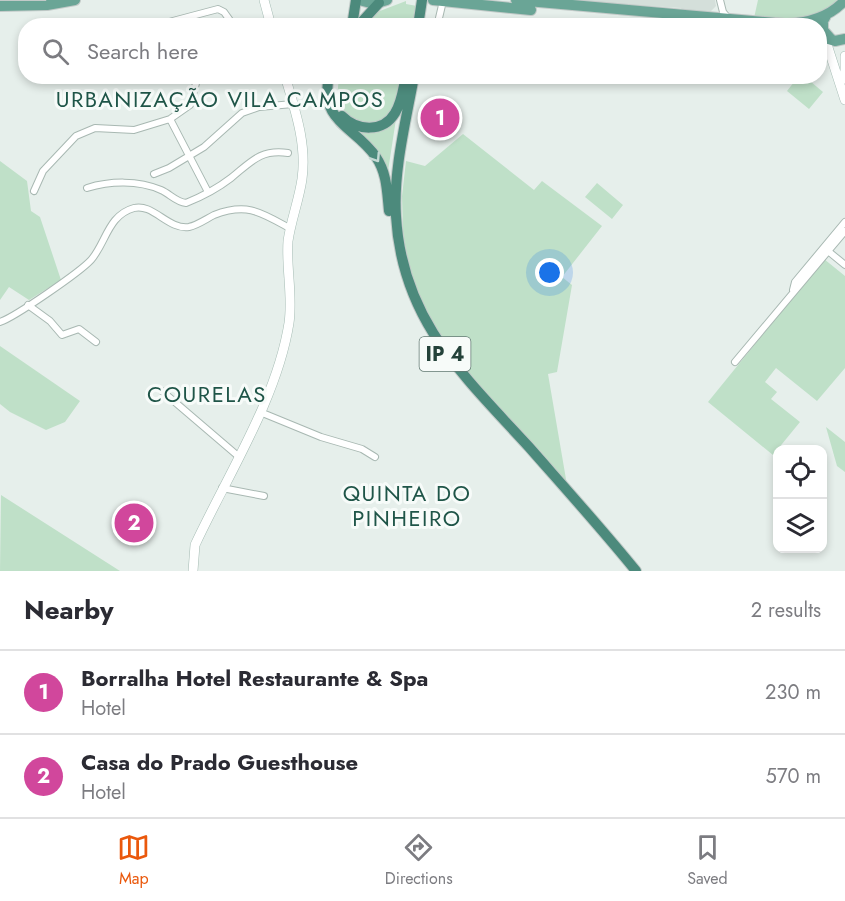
<!DOCTYPE html>
<meta charset="utf-8">
<style>
:root{--surface:#fff;--page:#f2f2f3;--text:#2b2b33;--muted:#7c7c81;--line:#e1e1e2;--accent:#ea580c}
body{margin:0;font-family:Jost,sans-serif;background:var(--page);color:var(--text)}
.controls{position:absolute;right:18px;bottom:18px;display:grid;overflow:hidden;border-radius:12px;box-shadow:0 3px 9px #0003}
.controls button{width:54px;height:54px;display:grid;place-items:center;padding:0;border:0;border-bottom:2px solid var(--line);background:var(--surface);color:var(--text);font:30px sans-serif}
.you{position:absolute;left:550px;top:273px;width:21px;height:21px;margin:-15px;border:4px solid #fff;border-radius:50%;background:#1a73e8;box-shadow:0 0 0 9px #1a73e833}
.badge{display:grid;place-items:center;width:39px;height:39px;border-radius:50%;background:var(--accent);color:#fff;font-size:20px;font-weight:700}
.pin{position:absolute;translate:-50% -50%;border:3px solid #fff;box-shadow:0 2px 6px #0006}
.list{margin:0;padding:0;list-style:none}
h2{display:flex;justify-content:space-between;align-items:center;height:78px;margin:0;padding:0 24px;font-size:26px}
h2 small{font-size:20px;font-weight:400;color:var(--muted)}
.list li{display:grid;grid-template-columns:39px 1fr auto;gap:18px;align-items:center;box-sizing:border-box;height:84px;padding:0 24px;border-top:2px solid var(--line)}
.list b{display:block;font-size:22px;white-space:nowrap}
.list p{margin:0;font-size:20px;white-space:nowrap;color:var(--muted)}
.list em{font-size:20px;font-style:normal;color:var(--muted)}
.icon{flex:none;width:33px;height:33px;fill:none;stroke:currentColor;stroke-width:2;stroke-linecap:round;stroke-linejoin:round}
.map{position:relative;flex:none;width:845px;height:571px;overflow:hidden}
.search{position:absolute;background:var(--surface);box-shadow:0 3px 9px #0003;left:18px;right:18px;top:18px;height:66px;display:flex;align-items:center;gap:15px;box-sizing:border-box;padding:0 21px;border-radius:24px;color:var(--muted);font-size:22px}
.sheet{height:246px;background:var(--surface)}
nav{display:flex;justify-content:space-around;align-items:center;box-sizing:border-box;height:84px;border-top:2px solid var(--line);background:var(--surface);font-size:16px;color:var(--muted)}
nav a{display:grid;justify-items:center;gap:3px}
nav .on{color:var(--accent)}
.map>svg:first-child{display:block}
.built{fill:#d4dfda}
.green{fill:#bfe0c8}
.lines{fill:none;stroke-linecap:round;stroke-linejoin:round}
.minor-casing{stroke:#a8b8b2;stroke-width:8}
.secondary-casing{stroke:#a4bbb3;stroke-width:10}
.primary-casing{stroke:#c2cac8;stroke-width:12}
.trunk-casing{stroke:#c2cac8;stroke-width:12}
.minor{stroke:#fff;stroke-width:6}
.secondary{stroke:#fff;stroke-width:9}
.primary{stroke:#6aa596;stroke-width:10}
.trunk{stroke:#4c8a7c;stroke-width:10}
.oneway{stroke:#c4d9d4}
.labels{text-anchor:middle;stroke-width:6;stroke-linejoin:round;paint-order:stroke}
.shield{fill:#f7fbf9;stroke:#637a73;stroke-width:1.5}
.shield-label{font-size:20px;font-weight:bold;fill:#24423a}
.neighbourhood-label{font-size:22px;letter-spacing:1.5px;fill:#1f5548;stroke:#f7fbf9}
</style>
<div class="map">
<svg width="845" height="571" viewBox="0 0 845 571">
<rect width="100%" height="100%" fill="#e6efeb"/>
<path class="built" d="M555,0H715L716,6L709,13L683,11L681,8Z"/>
<path class="green" d="M758,0H837C814,23 784,19 754,18Z
M406,1V4L417,6L414,25L364,26L372,14Z
M804,76L823,92L809,109L787,91L798,77Z
M340,77H404C402,85 401,97 397,105C377,143 327,118 340,77Z
M396,119L388,171L351,129Z
M463,134L534,190L542,181L602,226L562,277L572,285L557,372L548,374L567,485L480,391L431,326L409,271L403,232L402,196L406,161L425,166Z
M0,161L27,181L31,211L40,217L61,280L29,300L9,287L0,300Z
M597,183L623,205L612,219L585,197Z
M824,259L845,276V368L817,401L776,368L765,382L777,392L771,399L800,422L773,455L708,402Z
M0,346L80,401L65,422L46,430L10,412L0,404Z
M826,427L845,442V472L837,466Z
M1,495L120,571H0Z"/>
<g class="lines">
<g class="minor-casing">
<path id="minor" d="M720,0L723,12L728,18
M154,26L218,9L224,12L234,26
M441,26L439,18L443,1
M170,119L208,192
M154,174L169,168L204,147L242,113L259,107L293,104
M87,188C110,181 138,180 161,190C170,194 176,202 186,203C201,197 218,188 231,178C251,162 260,149 288,153
M34,191L43,171L76,136L95,128L134,130L170,119L190,105L198,76
M828,251L845,265
M793,290L795,282L845,222
M28,305L50,321L62,335L79,329L96,342
M0,322C15,317 80,272 91,260C106,243 108,215 134,208C153,203 168,230 189,227C198,225 206,219 214,215C248,202 262,213 291,229
M735,362L845,231
M162,391L238,456
M260,412L321,437L362,449L375,457
M222,488L264,496"/>
</g>
<g class="secondary-casing">
<path id="secondary" d="M264,0L271,26
M823,32L845,100
M845,56V79
M193,571L195,545C227,476 277,399 289,323C293,296 286,268 288,241C291,220 299,200 302,179C307,144 295,110 285,76"/>
</g>
<g class="primary-casing">
<path id="primary" d="M359,0L374,4L387,0
M433,0L531,10
M516,0L786,24C808,23 830,17 845,0
M0,6L47,5L75,0
M827,14L823,21V30L831,39
M825,38L835,41L845,39"/>
</g>
<g class="trunk-casing">
<path id="trunk" d="M352,26L356,0
M358,26L379,3
M418,26L422,0
M329,76C319,123 355,126 376,157C387,173 387,192 389,211
M414,76C406,121 393,171 396,216C402,320 463,375 529,447C565,488 602,529 636,571
M342,116C357,131 383,133 395,113C402,102 403,89 406,76"/>
</g>
<use href="#minor" class="minor"/>
<use href="#secondary" class="secondary"/>
<use href="#primary" class="primary"/>
<use href="#trunk" class="trunk"/>
</g>
<defs><path id="oneway-chevron" d="M-2-3.5L2.5 0L-2 3.5" fill="none" stroke-width="1.6" stroke-linecap="round" stroke-linejoin="round" transform="scale(1.5)"/></defs>
<use class="oneway" href="#oneway-chevron" transform="translate(376 158) rotate(57)"/>
<g class="labels">
<rect class="shield" x="419.5" y="337" width="51" height="34" rx="4.5"/>
<g class="shield-label">
<text x="445" y="361">IP 4</text>
</g>
<g class="neighbourhood-label">
<text x="220" y="107">URBANIZAÇÃO VILA CAMPOS</text>
<text x="207" y="402">COURELAS</text>
<text x="407" y="501">QUINTA DO<tspan x="407" dy="25">PINHEIRO</tspan></text>
</g>
</g>
</svg>
<div class="controls">
<button><svg class="icon" aria-label="locate" viewBox="0 0 24 24"><circle cx="12" cy="12" r="6"/><path d="M12 2v4M12 18v4M2 12h4M18 12h4"/></svg></button>
<button><svg class="icon" aria-label="layers" viewBox="0 0 24 24"><path d="M12 4l9 5-9 5-9-5zM3 14l9 5 9-5"/></svg></button>
</div>
<div class="you"></div>
<div class="pin badge" style="left:440px;top:118px;background:#d1479c">1</div>
<div class="pin badge" style="left:134px;top:523px;background:#d1479c">2</div>
<div class="search"><svg class="icon" aria-label="search" viewBox="0 0 24 24"><circle cx="10" cy="10" r="6"/><path d="M15 15l6 6"/></svg>Search here</div>
</div>
<section class="sheet">
<h2>Nearby<small>2 results</small></h2>
<ul class="list">
<li><span class="badge" style="background:#d1479c">1</span><div><b>Borralha Hotel Restaurante &amp; Spa</b><p>Hotel</p></div><em>230 m</em></li>
<li><span class="badge" style="background:#d1479c">2</span><div><b>Casa do Prado Guesthouse</b><p>Hotel</p></div><em>570 m</em></li>
</ul>
</section>
<nav>
<a class="on"><svg class="icon" aria-label="map" viewBox="0 0 24 24"><path d="M3 6l6-2 6 2 6-2v14l-6 2-6-2-6 2zM9 4v14M15 6v14"/></svg>Map</a>
<a><svg class="icon" aria-label="directions" viewBox="0 0 24 24"><path d="M12 3l9 9-9 9-9-9zM9 14v-3h6M13 9l2 2-2 2"/></svg>Directions</a>
<a><svg class="icon" aria-label="saved" viewBox="0 0 24 24"><path d="M7 4h10v16l-5-4-5 4z"/></svg>Saved</a>
</nav>
